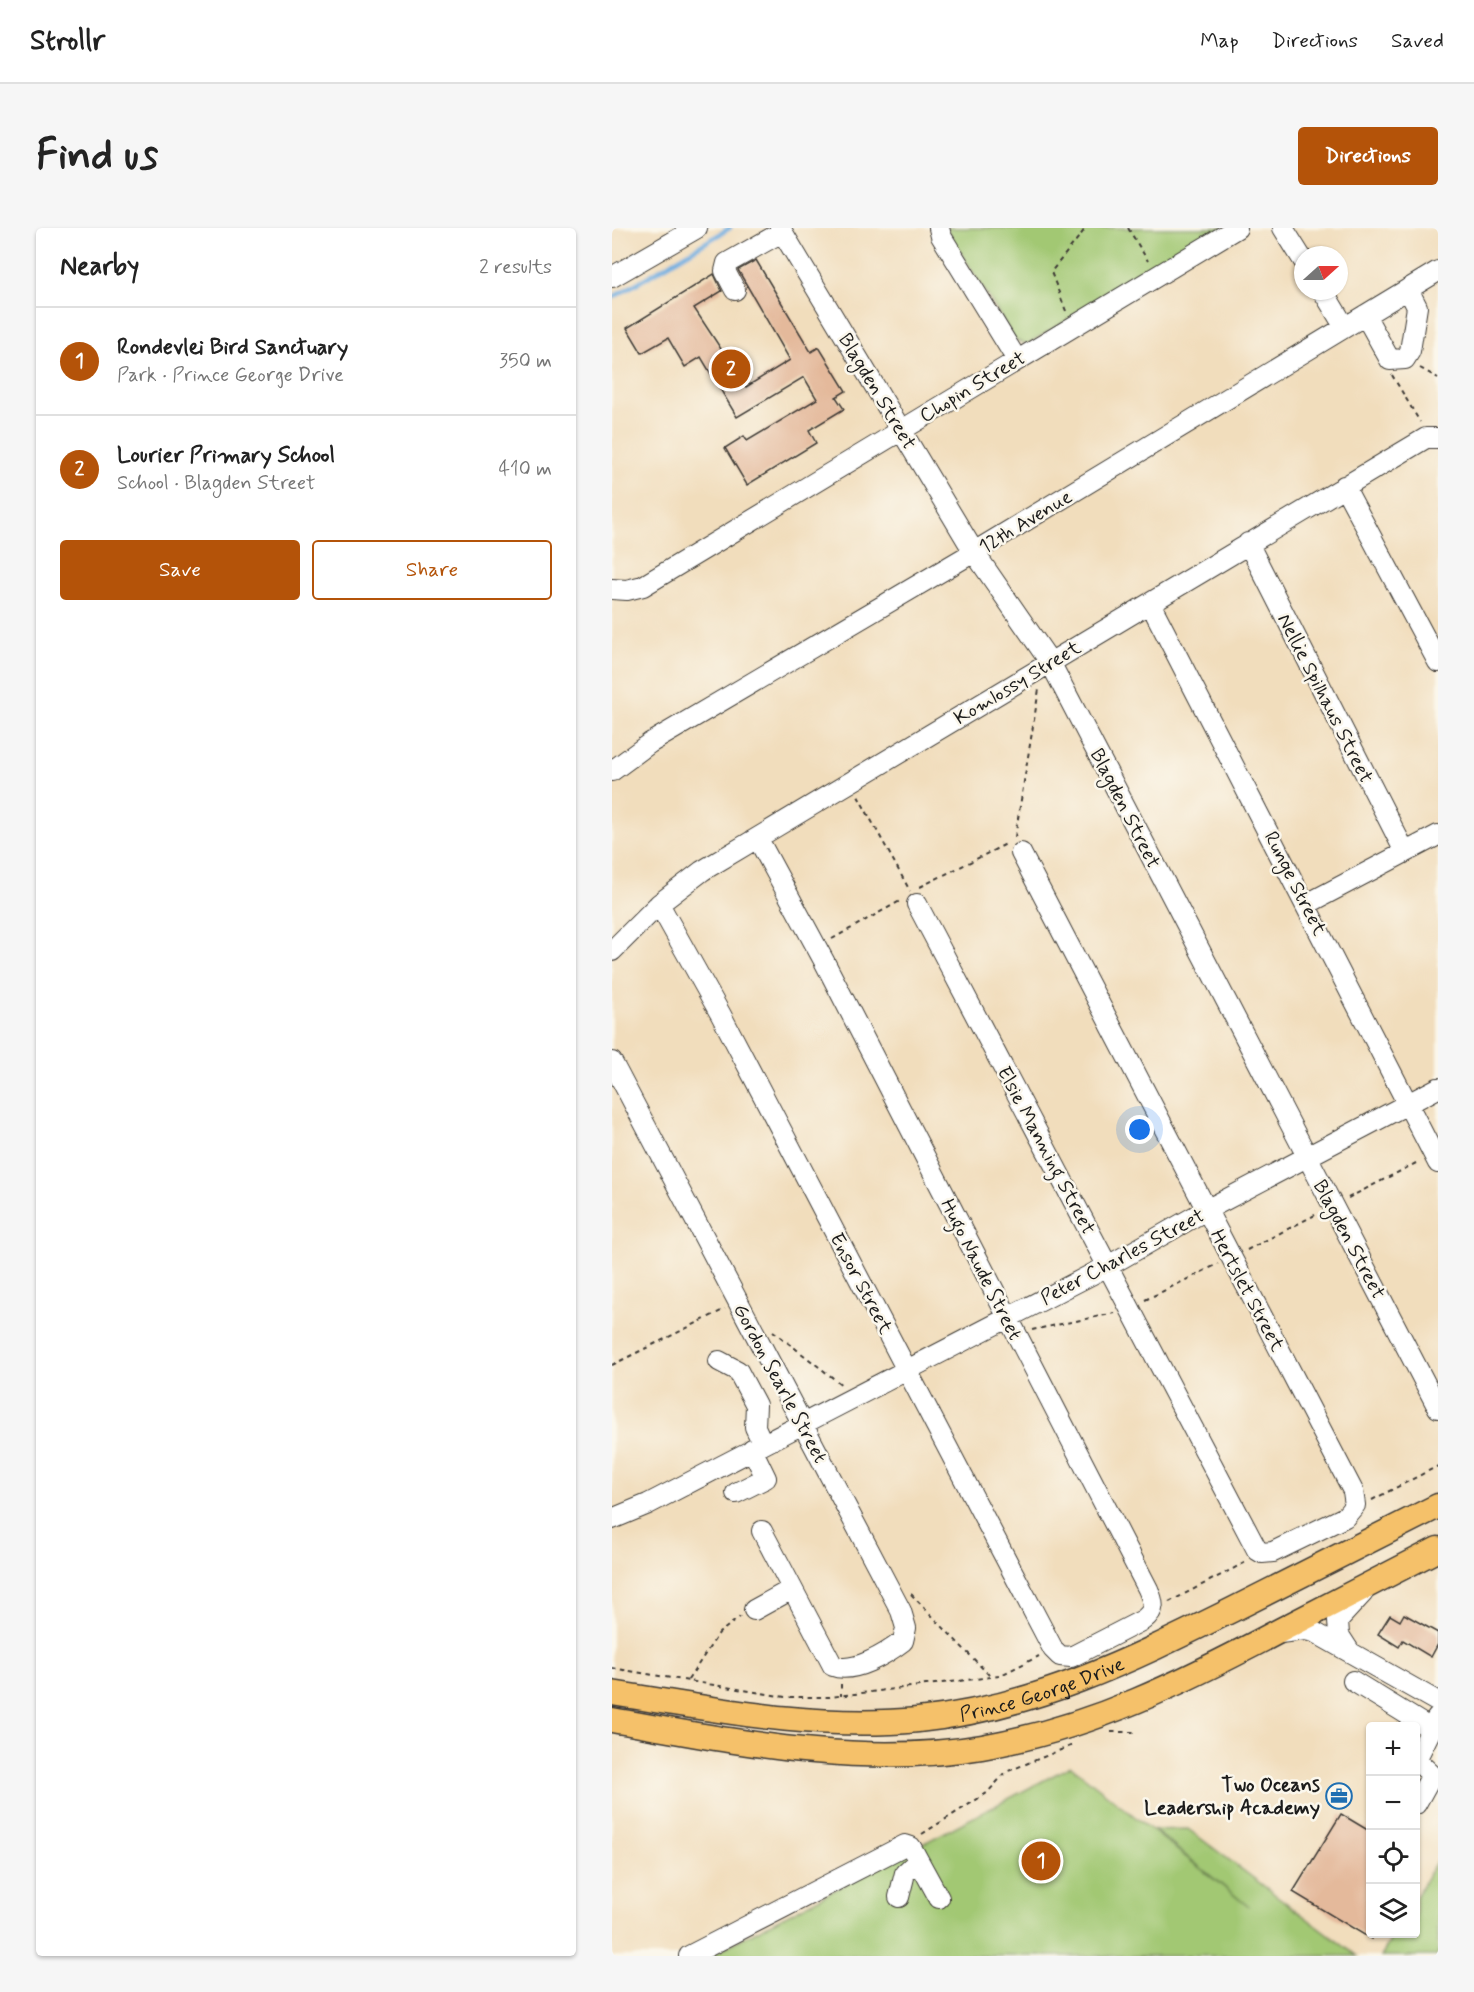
<!DOCTYPE html>
<meta charset="utf-8">
<style>
:root{--surface:#fff;--page:#f6f6f6;--text:#222;--muted:#767676;--line:#e0e0e0;--accent:#b45309}
body{margin:0;font-family:Mynerve,sans-serif;background:var(--page);color:var(--text)}
.controls{position:absolute;right:18px;bottom:18px;display:grid;overflow:hidden;border-radius:6px;box-shadow:0 2px 4px #0004}
.controls button{width:54px;height:54px;display:grid;place-items:center;padding:0;border:0;border-bottom:2px solid var(--line);background:var(--surface);color:var(--text);font:30px sans-serif}
.compass{position:absolute;left:682px;top:18px;width:54px;height:54px;border-radius:50%;background:var(--surface);box-shadow:0 2px 4px #0004;rotate:69deg}
.you{position:absolute;left:528px;top:902px;width:21px;height:21px;margin:-15px;border:4px solid #fff;border-radius:50%;background:#1a73e8;box-shadow:0 0 0 9px #1a73e833}
.badge{display:grid;place-items:center;width:39px;height:39px;border-radius:50%;background:var(--accent);color:#fff;font-size:20px;font-weight:700}
.pin{position:absolute;translate:-50% -50%;border:3px solid #fff;box-shadow:0 2px 6px #0006}
.list{margin:0;padding:0;list-style:none}
h2{display:flex;justify-content:space-between;align-items:center;height:78px;margin:0;padding:0 24px;font-size:26px}
h2 small{font-size:20px;font-weight:400;color:var(--muted)}
.list li{display:grid;grid-template-columns:39px 1fr auto;gap:18px;align-items:center;box-sizing:border-box;height:108px;padding:0 24px;border-top:2px solid var(--line)}
.list b{display:block;font-size:22px;white-space:nowrap}
.list p{margin:0;font-size:20px;white-space:nowrap;color:var(--muted)}
.list em{font-size:20px;font-style:normal;color:var(--muted)}
.actions{display:flex;gap:12px;padding:18px 24px}
.actions a{flex:1;padding:14px 0;border:2px solid var(--accent);border-radius:6px;text-align:center;font-size:21px;color:var(--accent)}
.actions .main{background:var(--accent);color:#fff}
.icon{flex:none;width:33px;height:33px;fill:none;stroke:currentColor;stroke-width:2;stroke-linecap:round;stroke-linejoin:round}
.map{position:relative;flex:none;width:826px;height:1728px;overflow:hidden;border-radius:6px}
header{display:flex;align-items:center;gap:36px;box-sizing:border-box;height:84px;padding:0 30px;background:var(--surface);border-bottom:2px solid var(--line)}
header strong{font-size:28px}
nav{display:flex;gap:33px;margin-inline-start:auto;font-size:21px}
.intro{display:flex;align-items:center;justify-content:space-between;box-sizing:border-box;height:144px;padding:0 36px}
h1{margin:0;font-size:42px}
.button{padding:15px 27px;border-radius:6px;background:var(--accent);color:#fff;font-size:21px;font-weight:700}
main{display:flex;gap:36px;padding:0 36px}
aside{flex:1;background:var(--surface);border-radius:6px;box-shadow:0 2px 4px #0004}
.map>svg:first-child{display:block}
.green{fill:#a2c873;stroke:#5f7248;stroke-width:1.5}
.lines{fill:none;stroke-linecap:round;stroke-linejoin:round}
.stream{stroke:#6dace0;stroke-width:4.5}
.building{fill:#e4b99b}
.minor-casing{stroke:#3c3934;stroke-width:22}
.major-casing{stroke:#3c3934;stroke-width:27}
.path{stroke:#3c3934;stroke-width:2;stroke-dasharray:4.5 4.5;stroke-linecap:butt}
.minor{stroke:#fff;stroke-width:20}
.major{stroke:#f5c16b;stroke-width:24}
.labels{text-anchor:middle;stroke-width:5;stroke-linejoin:round;paint-order:stroke}
.street-label{font-size:20px;fill:#1c1c1c;stroke:#fbf7ec}
.poi-label{font-size:20px;font-weight:bold;fill:#1c1c1c;stroke:#fbf7ec;text-anchor:end}
</style>
<header>
<strong>Strollr</strong>
<nav><a>Map</a><a>Directions</a><a>Saved</a></nav>
</header>
<div class="intro"><h1>Find us</h1><a class="button">Directions</a></div>
<main>
<aside>
<h2>Nearby<small>2 results</small></h2>
<ul class="list">
<li><span class="badge">1</span><div><b>Rondevlei Bird Sanctuary</b><p>Park · Prince George Drive</p></div><em>350 m</em></li>
<li><span class="badge">2</span><div><b>Lourier Primary School</b><p>School · Blagden Street</p></div><em>410 m</em></li>
</ul>
<div class="actions"><a class="main">Save</a><a>Share</a></div>
</aside>
<div class="map">
<svg width="826" height="1728" viewBox="0 0 826 1728">
<rect width="100%" height="100%" fill="#fbf7ec"/>
<filter id="ink" filterUnits="userSpaceOnUse"><feTurbulence type="fractalNoise" baseFrequency=".0167" numOctaves="2"/><feDisplacementMap in="SourceGraphic" scale="12" xChannelSelector="R" yChannelSelector="G"/><feConvolveMatrix kernelMatrix="1 2 1 2 8 2 1 2 1" color-interpolation-filters="sRGB"/></filter>
<filter id="wash" filterUnits="userSpaceOnUse"><feTurbulence type="fractalNoise" baseFrequency=".008" numOctaves="4" result="noise"/><feDisplacementMap in="SourceGraphic" scale="24" xChannelSelector="R" yChannelSelector="G"/><feGaussianBlur stdDeviation="1.35" result="paint"/><feColorMatrix in="noise" values="0 0 0 0 0 0 0 0 0 0 0 0 0 0 0 0 0 1.4 0 .05"/><feComposite in="paint" operator="in"/></filter>
<g filter="url(#wash)">
<rect width="100%" height="100%" fill="#f1ddbc"/>
<path class="green" d="M334,0H611L415,116L403,112Z
M459,1538L637,1679L542,1602L576,1601L745,1728H97Z
M826,1630V1728H769L782,1706H804V1669Z"/>
<g class="lines">
<path class="stream" d="M0,70L118,0"/>
</g>
<g id="blocks">
<path class="building" d="M144,32L199,124L207,119L234,163L224,169L232,181L197,202L204,215L135,257L113,220L132,208L135,213L205,171L192,149L125,189L89,129L73,139L56,110L30,125L15,100L102,46L110,63L82,80L134,159L178,132L126,42Z
M792,1386L826,1405V1416L819,1429L791,1412L787,1419L766,1406L778,1387L788,1393Z
M729,1586L759,1604V1711L681,1664Z"/>
</g>
</g>
<g filter="url(#ink)">
<use href="#blocks" fill-opacity="0" stroke="#3c3934" stroke-width="1.5"/>
<g class="lines">
<g class="minor-casing">
<path id="minor" d="M168,0L362,324L438,434L826,1180
M327,0L329,8L405,132
M671,0L691,32
M0,49L85,0
M123,62L113,43L115,35L170,4
M711,63L732,98
M753,87L778,132L793,131L798,123L805,79L796,61
M732,258L826,434
M636,315L793,624
M0,361L15,362L31,358L625,0
M539,377L826,935
M0,543L38,515L362,324L826,43
M47,676L109,787L441,1421L448,1428L459,1429L531,1392C544,1382 542,1375 536,1361L212,733L146,611
M305,676L645,1322L650,1325L661,1324L733,1289L743,1277L741,1263L409,625
M695,676L826,607
M0,723L47,676L90,643L814,210H826
M0,834L289,1383L294,1400L291,1413C274,1426 242,1446 221,1438L150,1303
M107,1133L126,1143L144,1177L143,1199L151,1216
M124,1265L154,1250L140,1221
M0,1291L36,1276L496,1038L594,982L826,860
M142,1382L180,1361
M668,1405L693,1402L702,1404L826,1474
M738,1424L727,1407L726,1392L751,1365
M741,1453L819,1501
M804,1532L820,1547L804,1576
M804,1532L825,1490
M287,1669L293,1645L306,1633
M77,1728L293,1617L299,1619L327,1670"/>
</g>
<g class="major-casing">
<g id="major">
<path id="s1" d="M0,1465C101,1481 203,1502 306,1492C422,1480 517,1433 620,1382C688,1347 757,1313 826,1278"/>
<path d="M0,1492C121,1513 247,1540 370,1519C480,1500 571,1454 669,1402C721,1375 774,1348 826,1321"/>
</g>
</g>
<path class="path" d="M516,0L536,33
M454,83L439,44L474,0
M808,140L826,150
M780,147L808,194
M246,568L298,663
M403,609L427,461
M308,659L394,616
M220,711L288,673
M736,970L806,934
M635,1022L705,986
M533,1072L606,1036
M420,1102L503,1085
M161,1103L230,1157
M0,1137L113,1081
M760,1272L826,1238
M299,1366L379,1449
M557,1374L634,1334
M0,1440L173,1469H218L387,1448L427,1428
M76,1452L107,1405L128,1389
M229,1456V1468
M499,1504H524
M310,1606L375,1565L394,1544L461,1517"/>
<use href="#minor" class="minor"/>
<use href="#major" class="major"/>
</g>
</g>
<defs>
<g id="office-ring" transform="scale(1.35)"><circle r="9.5" fill="#fbf7ec" stroke="#1f6fb2" stroke-width="1.5"/><path d="M-6-3h4V-5.5h4V-3h4V5H-6ZM-1-4.5V-3h2v-1.5ZM-6 0V1H6V0Z" fill="#1f6fb2"/></g>
</defs>
<g fill-rule="evenodd">
<use href="#office-ring" x="727" y="1568"/>
</g>
<g class="labels">
<g class="street-label">
<text transform="translate(360 158) rotate(-31)" y="7">Chopin Street</text>
<text transform="translate(266 163) rotate(59)" y="7">Blagden Street</text>
<text transform="translate(413 293) rotate(-31)" y="7">12th Avenue</text>
<text transform="translate(405 454) rotate(-31)" y="7">Komlossy Street</text>
<text transform="translate(714 470) rotate(63)" y="7">Nellie Spilhaus Street</text>
<text transform="translate(514 580) rotate(63)" y="7">Blagden Street</text>
<text transform="translate(684 655) rotate(63)" y="7">Runge Street</text>
<text transform="translate(435 922) rotate(62)" y="7">Elsie Manning Street</text>
<text transform="translate(738 1011) rotate(62)" y="7">Blagden Street</text>
<text transform="translate(510 1028) rotate(-28)" y="7">Peter Charles Street</text>
<text transform="translate(370 1041) rotate(63)" y="7">Hugo Naude Street</text>
<text transform="translate(250 1055) rotate(62)" y="7">Ensor Street</text>
<text transform="translate(636 1062) rotate(62)" y="7">Hertslet Street</text>
<text transform="translate(169 1155) rotate(62)" y="7">Gordon Searle Street</text>
<text dy="7" stroke="none"><textPath href="#s1" startOffset="436">Prince George Drive</textPath></text>
</g>
<g class="poi-label">
<text x="708" y="1563">Two Oceans<tspan x="708" dy="23">Leadership Academy</tspan></text>
</g>
</g>
</svg>
<div class="controls">
<button>+</button>
<button>−</button>
<button><svg class="icon" aria-label="locate" viewBox="0 0 24 24"><circle cx="12" cy="12" r="6"/><path d="M12 2v4M12 18v4M2 12h4M18 12h4"/></svg></button>
<button><svg class="icon" aria-label="layers" viewBox="0 0 24 24"><path d="M12 4l9 5-9 5-9-5zM3 14l9 5 9-5"/></svg></button>
</div>
<svg class="compass" viewBox="-18 -18 36 36"><path d="M0-13l5 13h-10z" fill="#e53935"/><path d="M0 13l5-13h-10z" fill="#767676"/></svg>
<div class="you"></div>
<div class="pin badge" style="left:429px;top:1633px">1</div>
<div class="pin badge" style="left:119px;top:141px">2</div>
</div>
</main>
